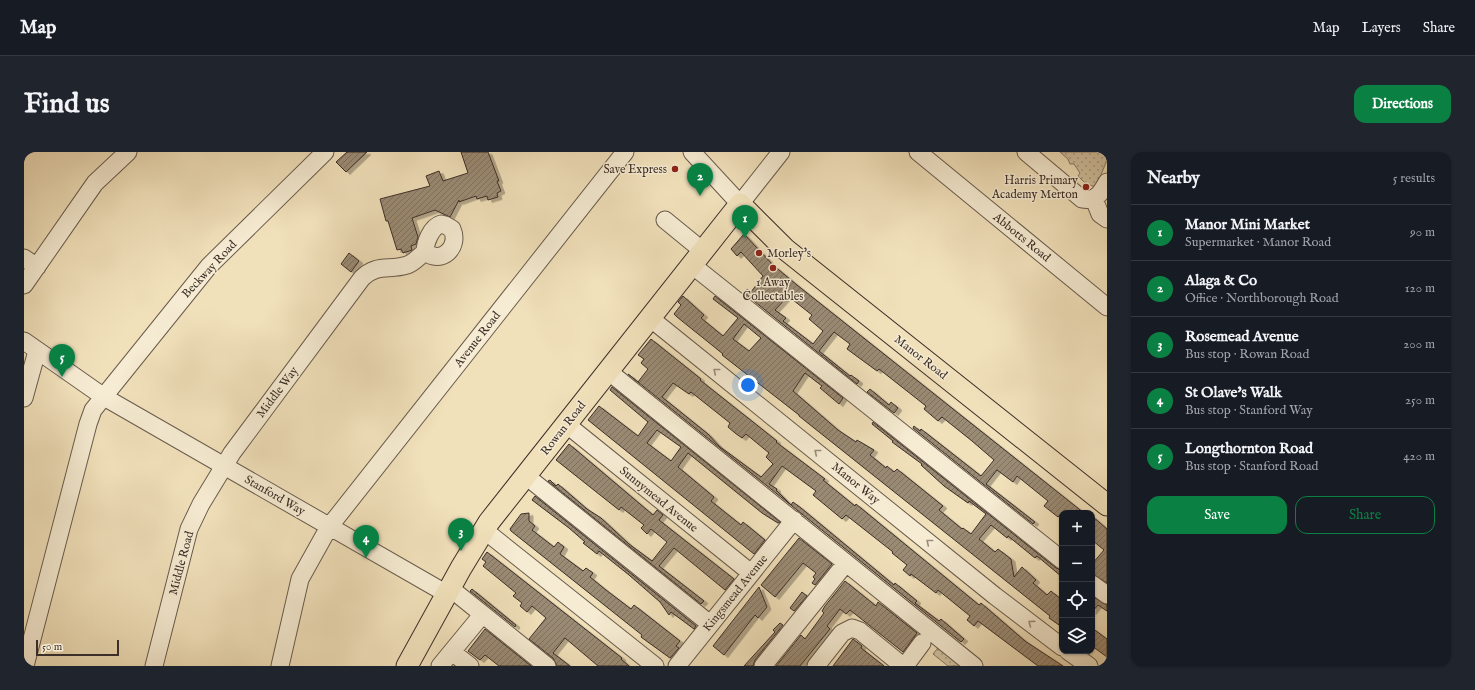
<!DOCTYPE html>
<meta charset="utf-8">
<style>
:root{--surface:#171b24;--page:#20242c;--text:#f1f3f6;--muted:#9ea1a6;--line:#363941;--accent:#0b8043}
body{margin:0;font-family:"IM FELL English",serif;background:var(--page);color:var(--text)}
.controls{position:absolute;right:12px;bottom:12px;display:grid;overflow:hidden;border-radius:8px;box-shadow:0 1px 3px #0004}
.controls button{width:36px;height:36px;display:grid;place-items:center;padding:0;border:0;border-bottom:1px solid var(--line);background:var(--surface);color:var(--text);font:20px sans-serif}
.scale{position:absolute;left:12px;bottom:10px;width:83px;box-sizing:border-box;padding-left:4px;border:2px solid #3c2e28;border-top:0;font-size:11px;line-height:14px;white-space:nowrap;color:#3c2e28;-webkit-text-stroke:3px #f6ecd3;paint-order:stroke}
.you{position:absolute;left:724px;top:233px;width:14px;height:14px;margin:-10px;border:3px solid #fff;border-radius:50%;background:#1a73e8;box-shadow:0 0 0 6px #1a73e833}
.badge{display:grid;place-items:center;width:26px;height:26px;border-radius:50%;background:var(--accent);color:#fff;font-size:13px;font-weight:700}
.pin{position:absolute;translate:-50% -33px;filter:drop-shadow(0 1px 2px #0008)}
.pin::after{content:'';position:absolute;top:21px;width:14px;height:12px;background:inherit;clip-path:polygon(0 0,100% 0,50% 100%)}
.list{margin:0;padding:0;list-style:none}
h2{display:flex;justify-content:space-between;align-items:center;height:52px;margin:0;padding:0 16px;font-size:17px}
h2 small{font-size:13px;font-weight:400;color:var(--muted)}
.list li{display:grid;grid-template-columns:26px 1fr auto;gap:12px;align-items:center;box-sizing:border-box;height:56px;padding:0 16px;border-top:1px solid var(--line)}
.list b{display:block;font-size:15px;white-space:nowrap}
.list p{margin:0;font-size:13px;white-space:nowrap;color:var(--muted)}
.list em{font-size:13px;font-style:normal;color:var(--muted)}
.actions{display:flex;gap:8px;padding:12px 16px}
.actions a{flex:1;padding:9px 0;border:1px solid var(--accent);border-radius:12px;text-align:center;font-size:14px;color:var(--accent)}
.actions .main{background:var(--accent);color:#fff}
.icon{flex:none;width:22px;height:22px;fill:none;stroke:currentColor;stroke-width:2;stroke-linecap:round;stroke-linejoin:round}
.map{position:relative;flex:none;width:1083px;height:514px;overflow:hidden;border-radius:12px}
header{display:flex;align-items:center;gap:24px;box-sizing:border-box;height:56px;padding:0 20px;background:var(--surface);border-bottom:1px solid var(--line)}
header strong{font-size:19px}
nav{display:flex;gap:22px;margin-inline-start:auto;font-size:14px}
.intro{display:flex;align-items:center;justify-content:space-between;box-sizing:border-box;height:96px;padding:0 24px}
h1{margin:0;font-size:28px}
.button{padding:10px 18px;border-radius:12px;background:var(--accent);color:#fff;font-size:14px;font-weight:700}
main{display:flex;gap:24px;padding:0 24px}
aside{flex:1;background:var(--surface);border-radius:12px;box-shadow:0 1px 3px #0004}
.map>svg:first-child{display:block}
.park{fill:url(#park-dots);stroke:#877865}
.building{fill:url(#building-hatch);stroke:#3c2e28;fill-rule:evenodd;filter:url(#shadow)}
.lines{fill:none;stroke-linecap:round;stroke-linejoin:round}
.minor-casing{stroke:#695b4d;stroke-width:19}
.major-casing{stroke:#3c2e28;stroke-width:23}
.minor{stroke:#f6ecd3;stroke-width:17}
.major{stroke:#f1e1bb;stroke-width:21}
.oneway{stroke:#998d7e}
.poi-dot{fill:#8f2418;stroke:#f6ecd3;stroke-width:1.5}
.labels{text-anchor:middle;stroke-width:3;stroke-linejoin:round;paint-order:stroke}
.poi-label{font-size:12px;fill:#3c2e28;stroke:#f6ecd3;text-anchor:end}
.street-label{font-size:12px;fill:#3c2e28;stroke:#f6ecd3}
</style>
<header>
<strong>Map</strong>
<nav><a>Map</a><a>Layers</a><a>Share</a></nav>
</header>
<div class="intro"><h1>Find us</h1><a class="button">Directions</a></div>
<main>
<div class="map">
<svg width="1083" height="514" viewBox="0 0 1083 514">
<defs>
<pattern id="park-dots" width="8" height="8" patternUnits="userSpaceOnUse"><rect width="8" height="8" fill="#d2c3a2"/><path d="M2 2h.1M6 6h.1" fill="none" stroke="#ac9f84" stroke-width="1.8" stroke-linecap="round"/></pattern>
<pattern id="building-hatch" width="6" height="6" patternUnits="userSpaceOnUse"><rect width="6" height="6" fill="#9a8b74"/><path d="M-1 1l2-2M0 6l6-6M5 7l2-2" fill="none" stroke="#7f725f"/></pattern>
<filter id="shadow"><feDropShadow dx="4" dy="2.5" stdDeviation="0" flood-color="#0004"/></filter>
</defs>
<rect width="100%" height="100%" fill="#f1e1bb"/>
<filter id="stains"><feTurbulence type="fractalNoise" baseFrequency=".005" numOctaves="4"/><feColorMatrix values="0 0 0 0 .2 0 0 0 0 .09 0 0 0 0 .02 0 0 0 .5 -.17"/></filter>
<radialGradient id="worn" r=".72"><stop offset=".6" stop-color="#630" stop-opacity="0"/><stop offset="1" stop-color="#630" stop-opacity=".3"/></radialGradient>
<path class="park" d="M1036,0H1083V8L1072,35L1062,32L1054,24L1056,21L1050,12H1046L1044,7Z
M917,492L945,514H924L909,502Z"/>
<path class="building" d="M323,0H343L322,20L312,10Z
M437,0H464L475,29H473L477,39L473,41L474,45L464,48L463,44L453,47L452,44L435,50V48L426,65L411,58L388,66L394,85L392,92L387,94L388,98L379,101L377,97L373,98L364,69H362L356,47L406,34L402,24L415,19L419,29L444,21Z
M720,82L749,113L773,133L1060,361H1038L1034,365L1020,354L1024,349L993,324L989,330L973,318L962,332L1011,370L1009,372L889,276L890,274L896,279L897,277L957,324L970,308L948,289L918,265L914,269L900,257L902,254L855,217L853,219L823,197L826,192L810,180L795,199L826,224L827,223L835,229L833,232L720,141L723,137L727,140L739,124L717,100L713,104L707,97ZM764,144L788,163L785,167L799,179L789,192L759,169L762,166L751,158Z
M325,101L335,109L327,120L317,112Z
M659,144L680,163L677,166L699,184L714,166L689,147L691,144L819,246L815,252L796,236L798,234L781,221L769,239L814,278L832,290L833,288L850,298L846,303L862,316L863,314L870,320L873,317L919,354L915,358L938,377L939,376L947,382L962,362L945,349L944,351L920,334L897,313L898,312L868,290L869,289L848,272L849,270L1032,416L1038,418V425L1013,404L1011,406L984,384L983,386L967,373L955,387L971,400L974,397L987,407L990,425L998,415L1012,428L1009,431L1023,443L1027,439L1038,448V475L1025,466L1026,464L775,264V263L698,203L699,202L653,165L650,162L657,153L654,150ZM720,172L737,186L725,199L709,187Z
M627,187L677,227L676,228L753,289L752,290L801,327L799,328L831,354L832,352L955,453L957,451L1001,489L1039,514H1014L954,469L950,474L943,468L946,464L914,438L912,441L887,422L886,424L879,418L883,413L868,401L869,400L822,363L818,367L789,343L792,339L758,314L745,332L753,337L752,338L767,353L769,350L777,356L870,433L871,431L893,449L891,451L915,469L917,467L940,487L937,490L604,222L614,230L624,217L617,211L620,207L614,203ZM649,231L665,242L667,240L706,271L704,275L711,281L718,286L722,282L745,301L742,305L749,312L737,325L695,294L684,282L638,245Z
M588,235L756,370L754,371L738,361L664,301L654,315L690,345L687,349L717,373L719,370L741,388L730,402L564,268L575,254L614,284L624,270L586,238ZM633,278L657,295L647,309L623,291Z
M846,237L865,253L867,250L874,256L870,261L843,240Z
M545,292L629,363L633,358L639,363L635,368L710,427L701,438L650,396L635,414L680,449L677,452L524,329L526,328L532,334L534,332L563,357L577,366L605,392L628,409L643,390L627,377L623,382L617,376L620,373L597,355L595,358L532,308Z
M511,344L672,474L670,477L647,460L645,463L636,450L605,423L575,399L573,402L559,391L561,390L545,376L508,348Z
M505,361V369L511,374L508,378L530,395L534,390L540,395L536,402L559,419L562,416L569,421L566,425L582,438L607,457L610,453L656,489L652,494L655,496L646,506L617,485L618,483L487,379L486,377L497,362Z
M1068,364L1083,377V431L1068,422V412L1080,398L1068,388Z
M775,386L808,412L791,433L788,431L791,427L789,425L792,421L779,411L751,445L737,433Z
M463,400L598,506L597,507L605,514H574L541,486L529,501L546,514H533L529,506L505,487L522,466L508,454L503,460L496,454L498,451L489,444L492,441L459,414L462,410L458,407Z
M821,429L852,454L854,450L893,481L879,500L826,458L822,462L816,457L803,474L806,477L776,514H752L777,483L781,487L800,461L798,459L801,454Z
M735,435L743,455L734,466L731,463L700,503L689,494Z
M448,437L487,469L492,473L491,475L446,439Z
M778,440L783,444L770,459L766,456Z
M1068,444L1083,453V459L1074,453L1068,460Z
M756,471L759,473L731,508L729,514H720L751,480L749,478Z
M1068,476L1083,487V505L1068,494Z
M461,477L507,514H475L461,503L456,508L444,499Z
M829,487L838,494L837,496L860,514H809Z"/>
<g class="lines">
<g class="minor-casing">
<path id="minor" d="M668,0L716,52L757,0
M894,0L1083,155
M1002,0L1058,47C1072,50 1077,41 1083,30
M1070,47L1076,62L1083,67
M641,68L679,99
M417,72L421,73L428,77C436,95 418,113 401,100C401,91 407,75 417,72Z
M0,106L13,115
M668,113L1038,408
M0,133L71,31L104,0
M626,166L971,444L1038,495
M0,189L80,245L423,442
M584,219L950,514
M0,246L13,199
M542,272L727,421
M502,324L686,472
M460,378L631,514
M1068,432L1083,443
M426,436L523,514
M1044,499L1065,514
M428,500L446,514
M1,514L64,272L69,258L185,114L301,0
M130,514L165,377L177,352L208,301L338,126C353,111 365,119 383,113C390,111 395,104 401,100
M256,514L276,427L305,375L601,0
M416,514L453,469
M653,514L770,368
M739,514L822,411
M792,514L818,481L828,476L836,479L879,514
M881,514L898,491"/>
</g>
<g class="major-casing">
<path id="major" d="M383,514L437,416L465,370L716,52L761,97L1083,353"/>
</g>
<use href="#minor" class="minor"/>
<use href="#major" class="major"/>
</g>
<defs><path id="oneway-chevron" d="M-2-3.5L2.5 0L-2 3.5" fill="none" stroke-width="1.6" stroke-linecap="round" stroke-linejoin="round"/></defs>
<g class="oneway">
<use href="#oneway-chevron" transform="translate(692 219) rotate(-141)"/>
<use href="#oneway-chevron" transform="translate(793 300) rotate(-141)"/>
<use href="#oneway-chevron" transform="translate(905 390) rotate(-141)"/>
<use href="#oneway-chevron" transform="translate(1007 471) rotate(-143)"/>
</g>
<g class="poi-dot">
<circle cx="651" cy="17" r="4"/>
<circle cx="1062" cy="35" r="4"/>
<circle cx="735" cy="101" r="4"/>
<circle cx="749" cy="116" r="4"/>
</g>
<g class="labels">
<g class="poi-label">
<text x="643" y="21">Save Express</text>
<text x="1054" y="32">Harris Primary<tspan x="1054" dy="14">Academy Merton</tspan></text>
<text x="743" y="105" text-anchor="start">Morley's</text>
<text x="749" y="134" text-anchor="middle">1 Away<tspan x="749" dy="14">Collectables</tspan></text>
</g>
<g class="street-label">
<text transform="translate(998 85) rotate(39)" y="4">Abbotts Road</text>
<text transform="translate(185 117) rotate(-47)" y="4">Beckway Road</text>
<text transform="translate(453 187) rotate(-52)" y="4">Avenue Road</text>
<text transform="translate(897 205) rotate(38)" y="4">Manor Road</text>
<text transform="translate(253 240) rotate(-53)" y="4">Middle Way</text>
<text transform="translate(539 276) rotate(-52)" y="4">Rowan Road</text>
<text transform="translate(832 331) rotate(39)" y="4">Manor Way</text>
<text transform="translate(251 343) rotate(30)" y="4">Stanford Way</text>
<text transform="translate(635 347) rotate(39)" y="4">Sunnymead Avenue</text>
<text transform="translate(157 411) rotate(-75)" y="4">Middle Road</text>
<text transform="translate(711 441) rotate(-51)" y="4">Kingsmead Avenue</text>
</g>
</g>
<rect width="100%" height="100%" filter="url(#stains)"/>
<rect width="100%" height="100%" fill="url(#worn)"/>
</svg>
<div class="controls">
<button>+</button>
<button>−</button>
<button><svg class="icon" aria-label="locate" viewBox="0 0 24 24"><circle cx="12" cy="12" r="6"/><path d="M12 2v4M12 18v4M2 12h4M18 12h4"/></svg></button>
<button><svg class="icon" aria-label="layers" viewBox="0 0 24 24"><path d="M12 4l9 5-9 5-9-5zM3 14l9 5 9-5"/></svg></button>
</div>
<div class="scale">50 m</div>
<div class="you"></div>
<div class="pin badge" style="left:721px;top:86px">1</div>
<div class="pin badge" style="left:676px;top:44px">2</div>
<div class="pin badge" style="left:437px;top:399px">3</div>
<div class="pin badge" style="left:342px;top:406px">4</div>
<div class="pin badge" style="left:38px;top:225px">5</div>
</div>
<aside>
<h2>Nearby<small>5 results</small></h2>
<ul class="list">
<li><span class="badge">1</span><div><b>Manor Mini Market</b><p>Supermarket · Manor Road</p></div><em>90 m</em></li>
<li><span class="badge">2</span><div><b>Alaga &amp; Co</b><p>Office · Northborough Road</p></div><em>120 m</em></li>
<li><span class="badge">3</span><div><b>Rosemead Avenue</b><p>Bus stop · Rowan Road</p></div><em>200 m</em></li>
<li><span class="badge">4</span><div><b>St Olave's Walk</b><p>Bus stop · Stanford Way</p></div><em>250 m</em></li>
<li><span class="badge">5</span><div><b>Longthornton Road</b><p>Bus stop · Stanford Road</p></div><em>420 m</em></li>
</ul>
<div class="actions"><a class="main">Save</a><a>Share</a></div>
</aside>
</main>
